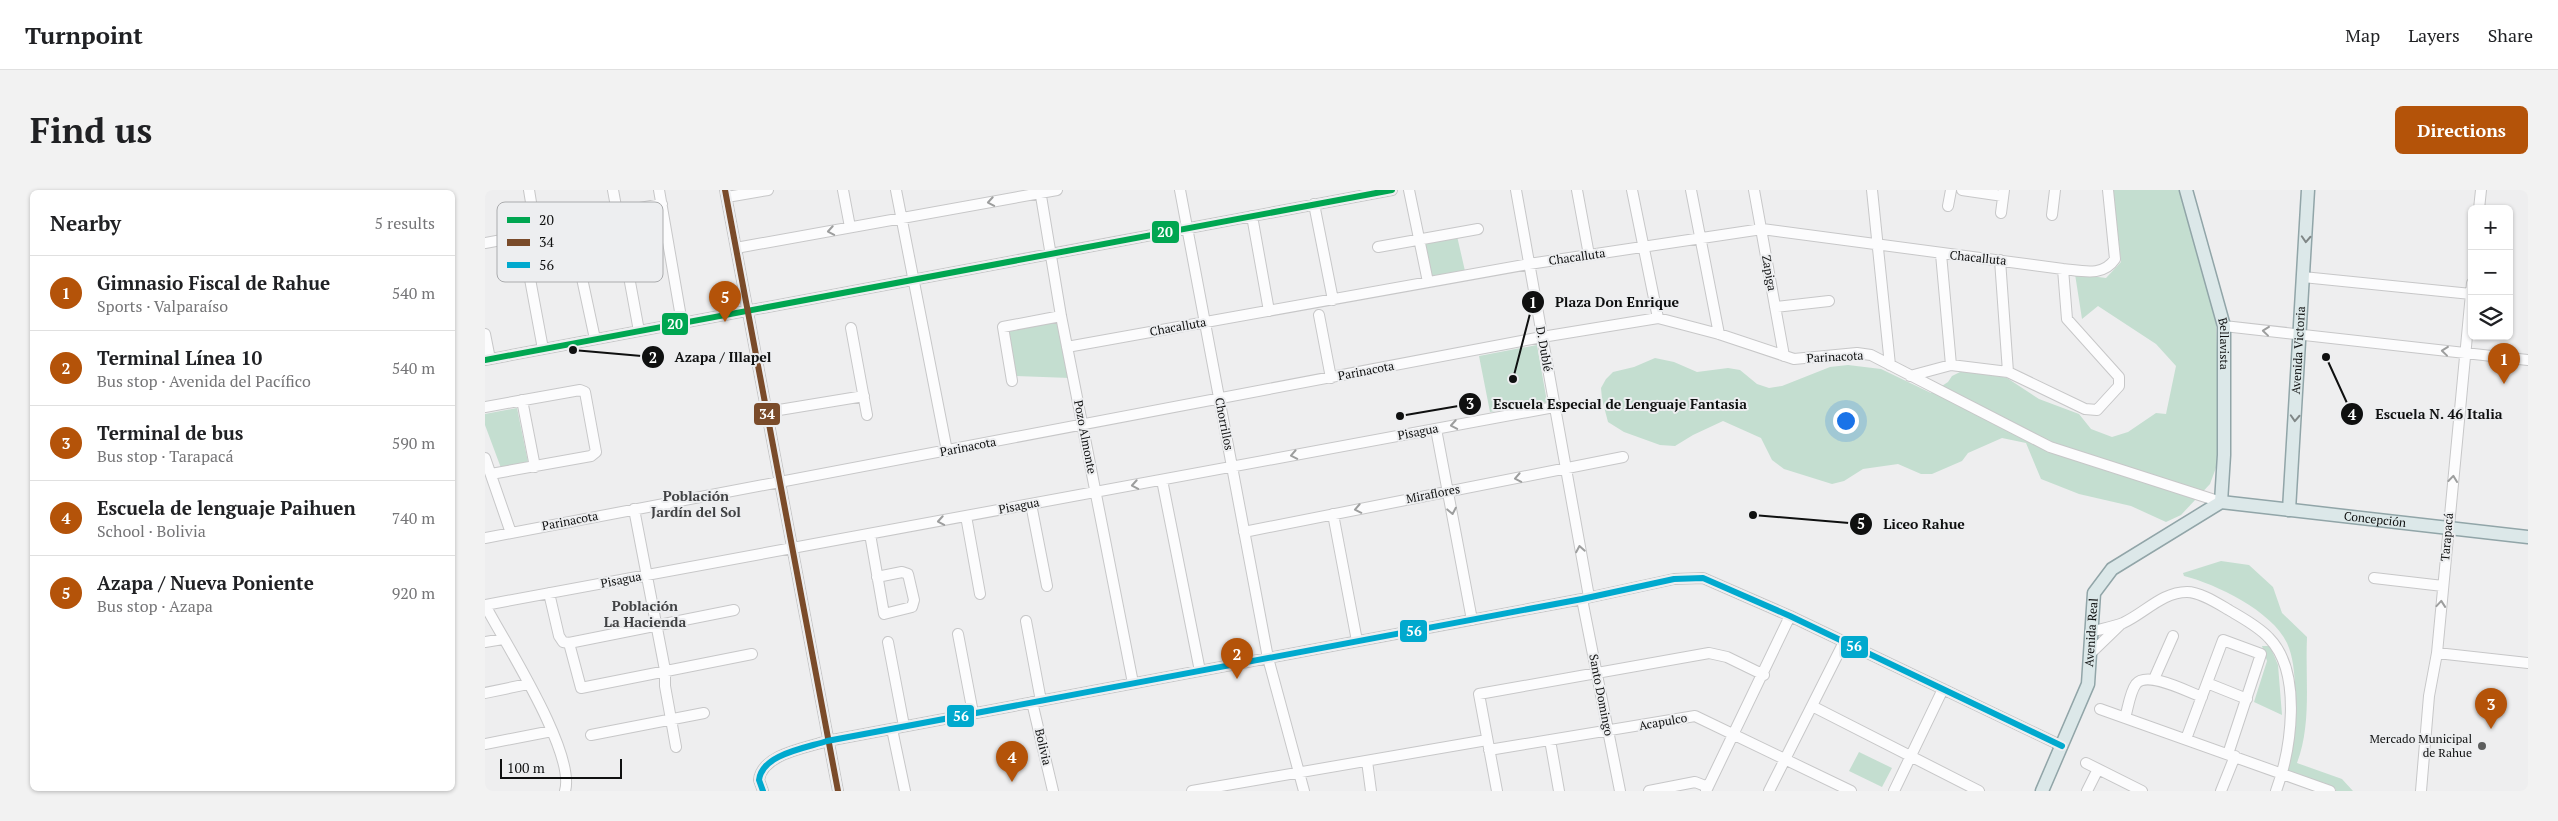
<!DOCTYPE html>
<meta charset="utf-8">
<style>
:root{--surface:#fff;--page:#f2f2f2;--text:#202124;--muted:#757577;--line:#e0e0e0;--accent:#b45309}
body{margin:0;font-family:"PT Serif",serif;background:var(--page);color:var(--text)}
.controls{position:absolute;right:15px;top:15px;display:grid;overflow:hidden;border-radius:8px;box-shadow:0 1px 4px #0004}
.controls button{width:45px;height:45px;display:grid;place-items:center;padding:0;border:0;border-bottom:1px solid var(--line);background:var(--surface);color:var(--text);font:25px sans-serif}
.scale{position:absolute;left:15px;bottom:12px;width:122px;box-sizing:border-box;padding-left:5px;border:2px solid #0f1010;border-top:0;font-size:14px;line-height:18px;white-space:nowrap;color:#0f1010;-webkit-text-stroke:4px #edeef0;paint-order:stroke}
.you{position:absolute;left:1360px;top:230px;width:18px;height:18px;margin:-12px;border:4px solid #fff;border-radius:50%;background:#1a73e8;box-shadow:0 0 0 8px #1a73e833}
.badge{display:grid;place-items:center;width:32px;height:32px;border-radius:50%;background:var(--accent);color:#fff;font-size:16px;font-weight:700}
.pin{position:absolute;translate:-50% -41px;filter:drop-shadow(0 1px 2px #0008)}
.pin::after{content:'';position:absolute;top:26px;width:18px;height:15px;background:inherit;clip-path:polygon(0 0,100% 0,50% 100%)}
.list{margin:0;padding:0;list-style:none}
h2{display:flex;justify-content:space-between;align-items:center;height:65px;margin:0;padding:0 20px;font-size:21px}
h2 small{font-size:16px;font-weight:400;color:var(--muted)}
.list li{display:grid;grid-template-columns:32px 1fr auto;gap:15px;align-items:center;box-sizing:border-box;height:75px;padding:0 20px;border-top:1px solid var(--line)}
.list b{display:block;font-size:19px;white-space:nowrap}
.list p{margin:0;font-size:16px;white-space:nowrap;color:var(--muted)}
.list em{font-size:16px;font-style:normal;color:var(--muted)}
.icon{flex:none;width:28px;height:28px;fill:none;stroke:currentColor;stroke-width:2;stroke-linecap:round;stroke-linejoin:round}
.map{position:relative;flex:none;width:2043px;height:601px;overflow:hidden;border-radius:8px}
header{display:flex;align-items:center;gap:30px;box-sizing:border-box;height:70px;padding:0 25px;background:var(--surface);border-bottom:1px solid var(--line)}
header strong{font-size:24px}
nav{display:flex;gap:28px;margin-inline-start:auto;font-size:18px}
.intro{display:flex;align-items:center;justify-content:space-between;box-sizing:border-box;height:120px;padding:0 30px}
h1{margin:0;font-size:35px}
.button{padding:12px 22px;border-radius:8px;background:var(--accent);color:#fff;font-size:18px;font-weight:700}
main{display:flex;gap:30px;padding:0 30px}
aside{flex:1;background:var(--surface);border-radius:8px;box-shadow:0 1px 4px #0004}
.map>svg:first-child{display:block}
.green{fill:#c4ded0}
.lines{fill:none;stroke-linecap:round;stroke-linejoin:round}
.minor-casing{stroke:#c7c7c8;stroke-width:12}
.major-casing{stroke:#91a5a8;stroke-width:15}
.minor{stroke:#fcfcfd;stroke-width:10}
.major{stroke:#dce8e9;stroke-width:12}
.bus-1-casing{stroke:#edeef0;stroke-width:10}
.bus-2-casing{stroke:#edeef0;stroke-width:10}
.bus-3-casing{stroke:#edeef0;stroke-width:10}
.bus-1{stroke:#00a651;stroke-width:6}
.bus-2{stroke:#7a4b2a;stroke-width:6}
.bus-3{stroke:#00a9ce;stroke-width:6}
.oneway{stroke:#9d9e9e}
.oneway2{stroke:#808787}
.poi-dot{fill:#5d5e5e;stroke:#edeef0;stroke-width:2}
.labels{text-anchor:middle;stroke-width:4;stroke-linejoin:round;paint-order:stroke}
.street-label{font-size:12px;fill:#0f1010;stroke:#edeef0}
.poi-label{font-size:12px;fill:#0f1010;stroke:#edeef0;text-anchor:end}
.neighbourhood-label{font-size:14px;font-weight:bold;fill:#414244;stroke:#edeef0}
.key{fill:#edeef0;stroke:#aaabad;stroke-width:1}
.key-label{font-size:14px;fill:#0f1010}
.leader{fill:none;stroke:#0f1010;stroke-width:2}
.callout-dot{fill:#0f1010;stroke:#edeef0;stroke-width:2}
.mark-label{font-size:15px;text-anchor:middle;font-weight:bold;fill:#fff}
.callout-label{font-size:14px;text-anchor:middle;font-weight:bold;fill:#0f1010;stroke:#edeef0;stroke-width:4;stroke-linejoin:round;paint-order:stroke}
.line-badge{stroke:#edeef0;stroke-width:2}
.badge-label{font-size:14px;text-anchor:middle;font-weight:bold;fill:#fff}
</style>
<header>
<strong>Turnpoint</strong>
<nav><a>Map</a><a>Layers</a><a>Share</a></nav>
</header>
<div class="intro"><h1>Find us</h1><a class="button">Directions</a></div>
<main>
<aside>
<h2>Nearby<small>5 results</small></h2>
<ul class="list">
<li><span class="badge">1</span><div><b>Gimnasio Fiscal de Rahue</b><p>Sports · Valparaíso</p></div><em>540 m</em></li>
<li><span class="badge">2</span><div><b>Terminal Línea 10</b><p>Bus stop · Avenida del Pacífico</p></div><em>540 m</em></li>
<li><span class="badge">3</span><div><b>Terminal de bus</b><p>Bus stop · Tarapacá</p></div><em>590 m</em></li>
<li><span class="badge">4</span><div><b>Escuela de lenguaje Paihuen</b><p>School · Bolivia</p></div><em>740 m</em></li>
<li><span class="badge">5</span><div><b>Azapa / Nueva Poniente</b><p>Bus stop · Azapa</p></div><em>920 m</em></li>
</ul>
</aside>
<div class="map">
<svg width="2043" height="601" viewBox="0 0 2043 601">
<rect width="100%" height="100%" fill="#eeeeef"/>
<path class="green" d="M1628,0H1696L1726,97L1731,134L1736,264L1725,294L1696,325L1681,332L1646,316L1594,304L1556,289L1541,253L1517,248L1483,263L1477,271L1447,284H1436L1413,274L1378,279L1359,291L1347,294L1299,279L1287,270L1276,248L1238,231L1208,245L1190,256L1175,255L1139,242L1123,232L1117,209L1116,198L1121,189L1128,182L1149,177L1170,168L1189,172L1212,182L1243,178L1255,180L1272,194L1284,198L1297,196L1345,177L1363,175L1396,179L1446,203L1463,192L1467,186L1481,179L1522,188L1554,209L1594,224L1606,239L1627,247L1643,242L1671,223L1681,224L1691,176L1671,154L1613,116L1597,129L1590,84L1621,88L1636,72Z
M972,46L980,81L945,87L938,52Z
M574,131L585,188L531,186L524,140Z
M1052,155L1062,212L1005,222L994,166Z
M32,218L43,272L16,278L0,235V224Z
M1736,371L1764,375L1788,397L1797,423L1822,447C1820,489 1827,533 1812,573L1857,589L1868,601H1851V599L1801,581C1807,546 1817,486 1802,453C1787,421 1731,394 1699,386L1698,383Z
M1777,456H1785L1793,475L1797,525L1769,512L1782,471Z
M1374,562L1407,578L1397,597L1364,581Z"/>
<g class="lines">
<g class="minor-casing">
<path id="minor" d="M44,0L51,43
M128,0L132,22
M174,0L197,133
M240,0L353,601
M358,0L365,37
M411,0L462,261
M555,0L576,126L648,493
M695,0L783,468L819,601
M924,0L943,92
M1031,0L1104,407
M1092,0L1104,65
M1147,0L1173,128
M1206,0L1234,144
M1269,0L1299,166
M1387,0L1405,175
M1477,0L1518,6
M242,7L283,0
M829,14L848,110
M1463,16L1466,0
M1994,19L1996,0
M1516,23L1519,0
M1567,25L1570,0
M767,26L784,121
M86,37L110,149
M37,46L58,159
M0,53L86,37L90,30L177,14
M893,57L993,39
M251,58L572,0
M1456,64L1466,175
M140,65L154,141
M1515,70L1523,182
M1818,87L1986,104
M1290,117L1344,111
M834,125L846,188
M1739,136L2043,170
M366,138L382,225
M0,144L5,169
M582,157L1044,74L1277,39L1578,79C1598,81 1618,87 1630,69L1623,0
M0,170L907,0
M1425,186L1466,175L1523,182L1600,219L1612,220L1634,196V187L1582,129L1578,79
M527,191L518,137L576,126
M37,210L50,277
M0,217L95,200L100,202L111,262L106,266L6,284
M282,222L379,206
M951,239L987,430
M0,268L26,343
M677,290L715,481
M546,314L562,396
M149,319L180,480V496L191,557
M848,324L872,451
M481,326L495,404
M759,342L1138,267
M385,344L399,424L427,417L429,410L423,384L417,382L392,387
M0,348L1057,147L1173,128L1234,144L1309,169L1372,163L1386,165L1565,257L1736,312
M1889,388L1958,396
M64,403L74,446L78,452L84,453L249,420
M1097,409L1135,601
M0,415L1069,217
M0,415C20,453 91,563 80,601
M541,431L556,511
M1605,442C1615,439 1628,437 1638,433C1660,423 1677,402 1702,402C1715,402 1732,413 1744,420C1757,428 1773,436 1784,448C1818,483 1806,560 1791,601
M473,444L488,523
M0,452L18,449
M403,452L419,536
M84,453L96,498L267,464
M1952,463L2043,473
M1605,464L1635,435
M1669,489L1688,446
M1722,493L1762,509
M0,503L43,494
M547,512L568,601
M1327,516L1494,601
M1615,519L1845,601
M1640,528C1643,518 1645,502 1651,494C1662,480 1703,502 1717,507
M407,539L420,601
M106,545L219,523
M1701,549L1738,450L1776,464L1743,564
M1065,550L1074,601
M0,554L67,541
M1004,560L1210,526L1366,601
M882,571L886,601
M1601,573L1657,601
M278,601L274,590C277,564 321,558 342,551L1097,409L1189,389L1218,388L1305,426L1577,556
M707,601L1002,550
M1012,601L994,504L1224,463L1242,467L1279,485
M1164,601L1210,592L1223,597
M1221,601L1305,426
M1284,601L1359,452
M1409,601L1458,499
M1602,601L1613,579
M1736,601L1750,566
M1936,601L1944,506L1952,463L1987,93"/>
</g>
<g class="major-casing">
<g id="major">
<path id="s1" d="M1701,0L1739,136V265L1736,312"/>
<path id="s2" d="M1736,312L2043,347"/>
<path id="s3" d="M1804,320L1823,0"/>
<path id="s4" d="M1557,601L1603,494L1609,403L1627,379L1736,312"/>
</g>
</g>
<use href="#minor" class="minor"/>
<use href="#major" class="major"/>
<g class="bus-1-casing">
<path id="bus-1" d="M0,170L907,0"/>
</g>
<g class="bus-2-casing">
<path id="bus-2" d="M240,0L353,601"/>
</g>
<g class="bus-3-casing">
<path id="bus-3" d="M278,601L274,590C277,564 321,558 342,551L1097,409L1189,389L1218,388L1305,426L1577,556"/>
</g>
<use href="#bus-1" class="bus-1"/>
<use href="#bus-2" class="bus-2"/>
<use href="#bus-3" class="bus-3"/>
</g>
<defs><path id="oneway-chevron" d="M-2-3.5L2.5 0L-2 3.5" fill="none" stroke-width="1.6" stroke-linecap="round" stroke-linejoin="round" transform="scale(1.25)"/></defs>
<g class="oneway">
<use href="#oneway-chevron" transform="translate(506 12) rotate(170)"/>
<use href="#oneway-chevron" transform="translate(346 41) rotate(170)"/>
<use href="#oneway-chevron" transform="translate(1781 141) rotate(-174)"/>
<use href="#oneway-chevron" transform="translate(1960 161) rotate(-174)"/>
<use href="#oneway-chevron" transform="translate(969 235) rotate(170)"/>
<use href="#oneway-chevron" transform="translate(809 265) rotate(169)"/>
<use href="#oneway-chevron" transform="translate(1033 288) rotate(169)"/>
<use href="#oneway-chevron" transform="translate(1968 289) rotate(-84)"/>
<use href="#oneway-chevron" transform="translate(650 295) rotate(170)"/>
<use href="#oneway-chevron" transform="translate(873 319) rotate(169)"/>
<use href="#oneway-chevron" transform="translate(967 321) rotate(79)"/>
<use href="#oneway-chevron" transform="translate(456 331) rotate(170)"/>
<use href="#oneway-chevron" transform="translate(1095 359) rotate(-100)"/>
<use href="#oneway-chevron" transform="translate(1956 414) rotate(-85)"/>
</g>
<g class="oneway2">
<use href="#oneway-chevron" transform="translate(1821 49) rotate(93)"/>
<use href="#oneway-chevron" transform="translate(1810 228) rotate(93)"/>
</g>
<circle class="poi-dot" cx="1997" cy="556" r="5"/>
<g class="labels">
<g class="street-label">
<text transform="translate(1092 67) rotate(-8)" y="4">Chacalluta</text>
<text transform="translate(1493 68) rotate(6)" y="4">Chacalluta</text>
<text transform="translate(1284 83) rotate(80)" y="4">Zapiga</text>
<text transform="translate(693 137) rotate(-10)" y="4">Chacalluta</text>
<text dy="4" stroke="none"><textPath href="#s1" startOffset="159">Bellavista</textPath></text>
<text transform="translate(1059 159) rotate(80)" y="4">D. Dublé</text>
<text dy="4" stroke="none"><textPath href="#s3" startOffset="160">Avenida Victoria</textPath></text>
<text transform="translate(1350 167) rotate(-3)" y="4">Parinacota</text>
<text transform="translate(881 181) rotate(-11)" y="4">Parinacota</text>
<text transform="translate(739 234) rotate(79)" y="4">Chorrillos</text>
<text transform="translate(933 242) rotate(-11)" y="4">Pisagua</text>
<text transform="translate(600 247) rotate(79)" y="4">Pozo Almonte</text>
<text transform="translate(483 257) rotate(-11)" y="4">Parinacota</text>
<text transform="translate(948 304) rotate(-11)" y="4">Miraflores</text>
<text transform="translate(534 316) rotate(-11)" y="4">Pisagua</text>
<text dy="4" stroke="none"><textPath href="#s2" startOffset="155">Concepción</textPath></text>
<text transform="translate(85 331) rotate(-11)" y="4">Parinacota</text>
<text transform="translate(1962 347) rotate(-85)" y="4">Tarapacá</text>
<text transform="translate(136 390) rotate(-11)" y="4">Pisagua</text>
<text dy="4" stroke="none"><textPath href="#s4" startOffset="168">Avenida Real</textPath></text>
<text transform="translate(1116 505) rotate(79)" y="4">Santo Domingo</text>
<text transform="translate(1178 532) rotate(-10)" y="4">Acapulco</text>
<text transform="translate(558 557) rotate(77)" y="4">Bolivia</text>
</g>
<g class="poi-label">
<text x="1987" y="553">Mercado Municipal<tspan x="1987" dy="14">de Rahue</tspan></text>
</g>
<g class="neighbourhood-label">
<text x="211" y="311">Población<tspan x="211" dy="16">Jardín del Sol</tspan></text>
<text x="160" y="421">Población<tspan x="160" dy="16">La Hacienda</tspan></text>
</g>
</g>
<rect x="12" y="12" width="166" height="80" rx="8" class="key"/>
<rect x="22" y="27" width="23" height="6" fill="#00a651"/>
<rect x="22" y="49" width="23" height="7" fill="#7a4b2a"/>
<rect x="22" y="72" width="23" height="6" fill="#00a9ce"/>
<g class="key-label">
<text x="54" y="35">20</text>
<text x="54" y="57">34</text>
<text x="54" y="80">56</text>
</g>
<path class="leader" d="M1028 189L1048 112M88 160L168 167M915 226L985 214M1841 167L1867 224M1268 325L1376 334"/>
<g class="callout-dot">
<circle cx="1028" cy="189" r="5"/>
<circle cx="88" cy="160" r="5"/>
<circle cx="915" cy="226" r="5"/>
<circle cx="1841" cy="167" r="5"/>
<circle cx="1268" cy="325" r="5"/>
<circle cx="1048" cy="112" r="12"/>
<circle cx="168" cy="167" r="12"/>
<circle cx="985" cy="214" r="12"/>
<circle cx="1867" cy="224" r="12"/>
<circle cx="1376" cy="334" r="12"/>
</g>
<g class="mark-label">
<text x="1048" y="118">1</text>
<text x="168" y="173">2</text>
<text x="985" y="219">3</text>
<text x="1867" y="230">4</text>
<text x="1376" y="339">5</text>
</g>
<g class="callout-label">
<text x="1132" y="117">Plaza Don Enrique</text>
<text x="238" y="172">Azapa / Illapel</text>
<text x="1135" y="219">Escuela Especial de Lenguaje Fantasia</text>
<text x="1954" y="229">Escuela N. 46 Italia</text>
<text x="1439" y="339">Liceo Rahue</text>
</g>
<g class="line-badge">
<rect x="666" y="30" width="29" height="24" rx="5" fill="#00a651"/>
<rect x="176" y="122" width="28" height="24" rx="5" fill="#00a651"/>
<rect x="268" y="212" width="28" height="24" rx="5" fill="#7a4b2a"/>
<rect x="914" y="429" width="29" height="24" rx="5" fill="#00a9ce"/>
<rect x="1355" y="445" width="29" height="24" rx="5" fill="#00a9ce"/>
<rect x="461" y="514" width="29" height="24" rx="5" fill="#00a9ce"/>
</g>
<g class="badge-label">
<text x="680" y="47">20</text>
<text x="190" y="139">20</text>
<text x="282" y="229">34</text>
<text x="929" y="446">56</text>
<text x="1369" y="461">56</text>
<text x="476" y="531">56</text>
</g>
</svg>
<div class="controls">
<button>+</button>
<button>−</button>
<button><svg class="icon" aria-label="layers" viewBox="0 0 24 24"><path d="M12 4l9 5-9 5-9-5zM3 14l9 5 9-5"/></svg></button>
</div>
<div class="scale">100 m</div>
<div class="you"></div>
<div class="pin badge" style="left:2019px;top:194px">1</div>
<div class="pin badge" style="left:752px;top:489px">2</div>
<div class="pin badge" style="left:2006px;top:539px">3</div>
<div class="pin badge" style="left:527px;top:592px">4</div>
<div class="pin badge" style="left:240px;top:132px">5</div>
</div>
</main>
